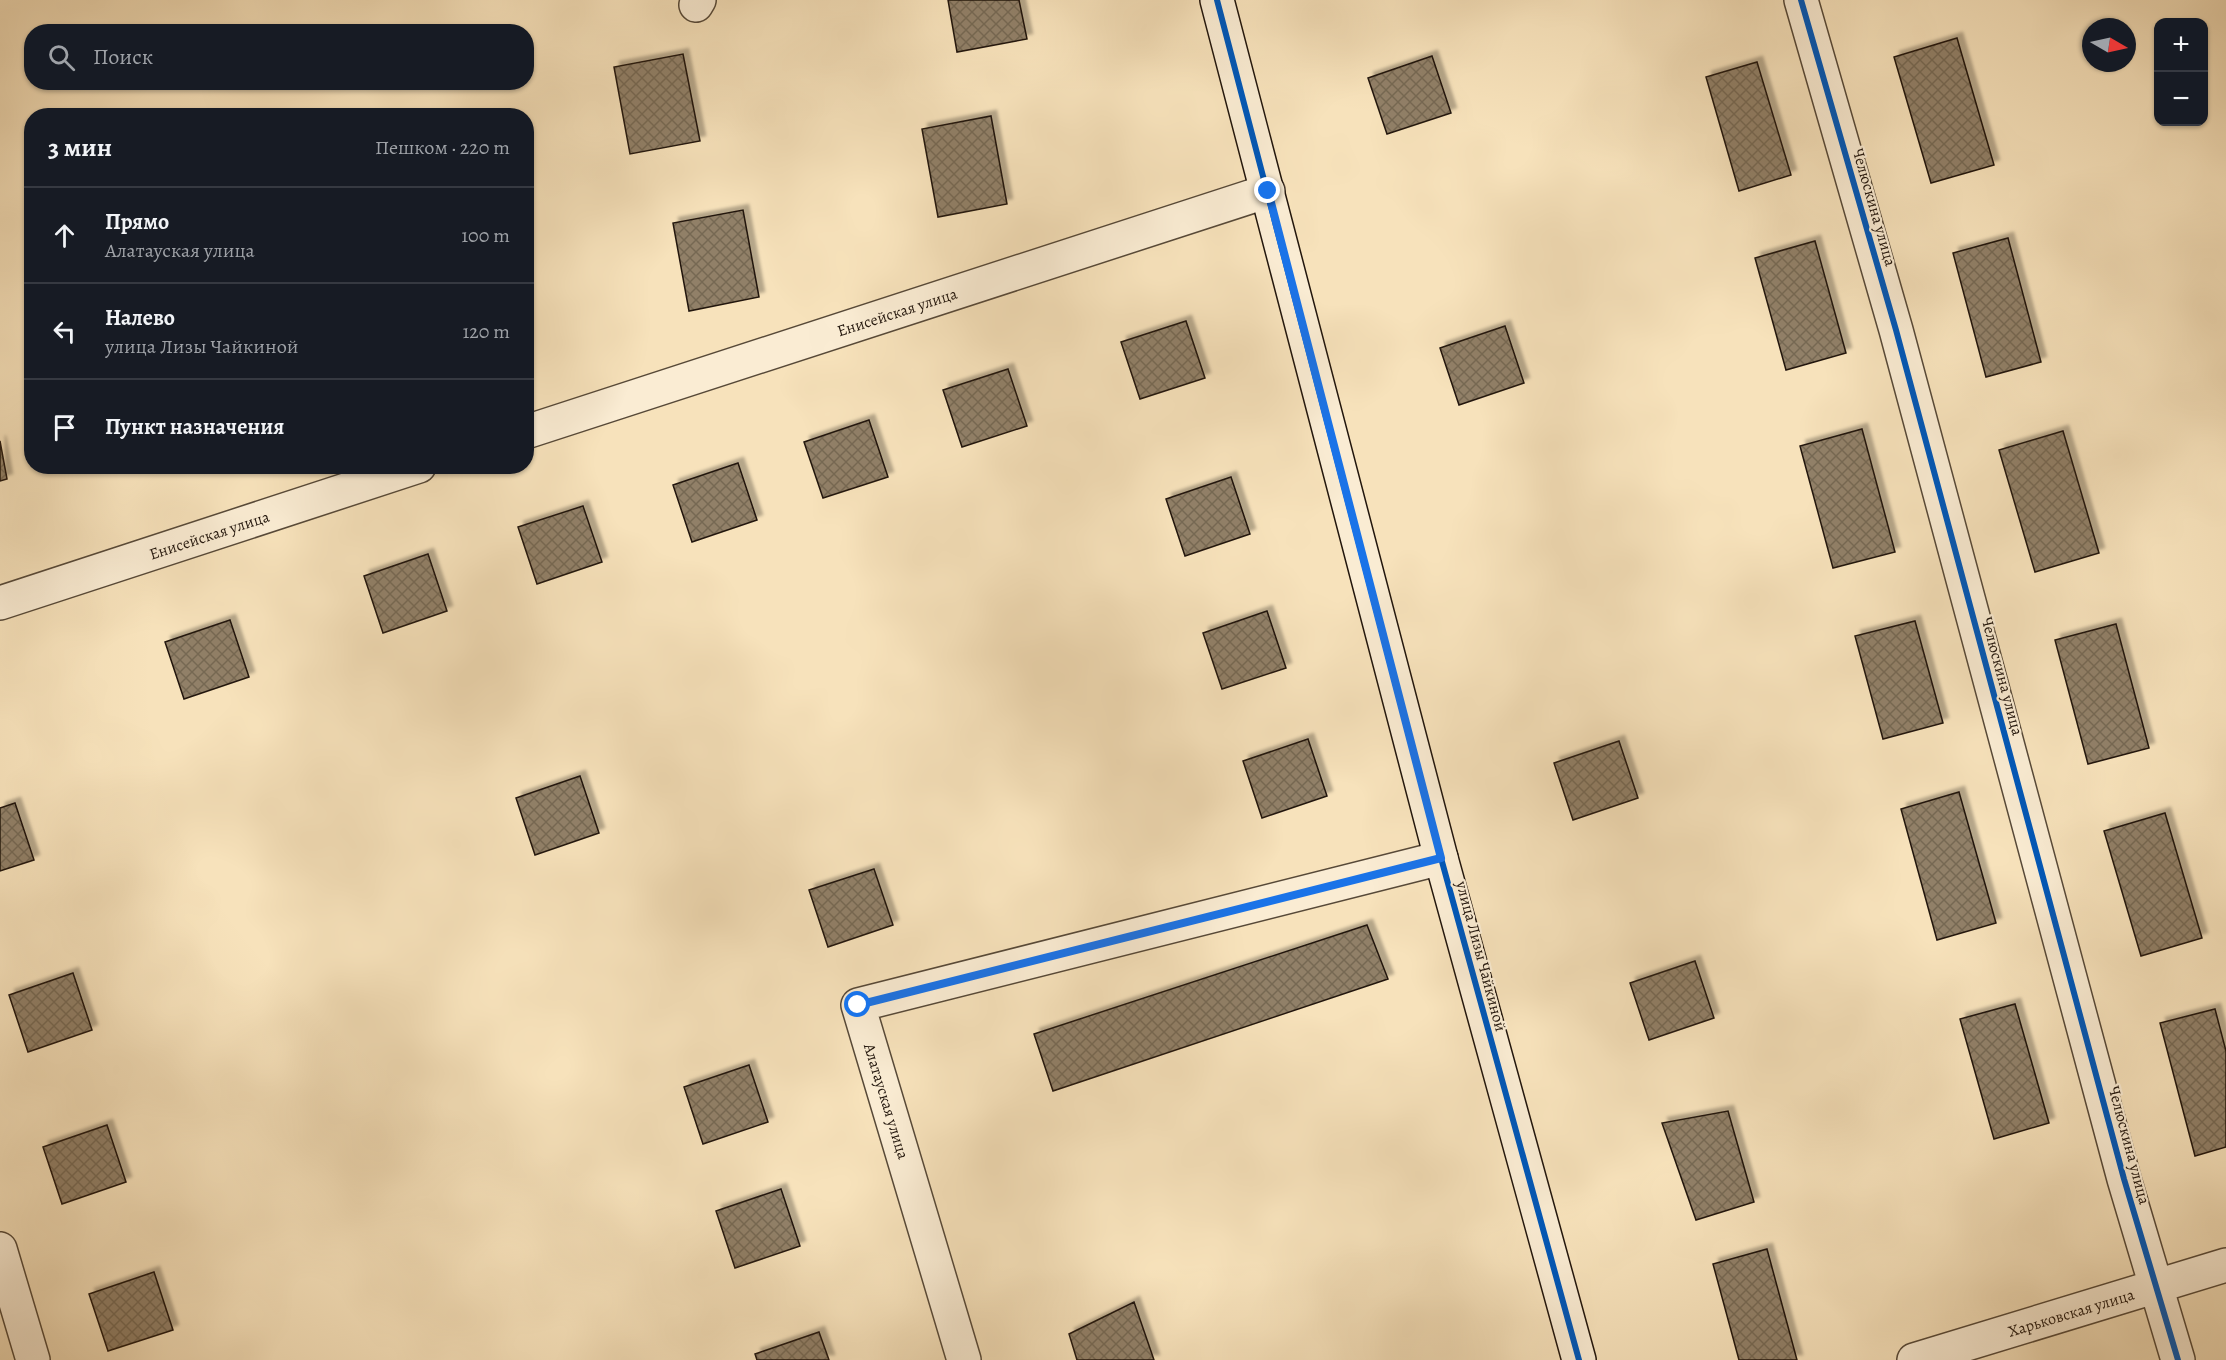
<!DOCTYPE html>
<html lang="ru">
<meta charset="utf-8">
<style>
:root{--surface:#171b24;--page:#20242c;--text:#f1f3f6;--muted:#9ea1a6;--line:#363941}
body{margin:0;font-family:Alegreya,serif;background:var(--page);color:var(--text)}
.controls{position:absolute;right:18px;top:18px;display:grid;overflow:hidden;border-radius:12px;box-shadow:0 2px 4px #0004}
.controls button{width:54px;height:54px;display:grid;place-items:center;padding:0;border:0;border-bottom:2px solid var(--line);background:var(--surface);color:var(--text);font:30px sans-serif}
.compass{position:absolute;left:2082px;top:18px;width:54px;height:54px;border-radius:50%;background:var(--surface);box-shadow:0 2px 4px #0004;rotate:99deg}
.stop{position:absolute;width:18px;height:18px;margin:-14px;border:4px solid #1a73e8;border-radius:50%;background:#fff}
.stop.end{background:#1a73e8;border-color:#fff;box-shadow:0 2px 6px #0008}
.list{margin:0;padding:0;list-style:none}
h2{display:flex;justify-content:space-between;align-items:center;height:78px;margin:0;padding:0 24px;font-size:26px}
h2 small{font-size:20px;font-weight:400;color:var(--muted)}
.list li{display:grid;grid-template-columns:39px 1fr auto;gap:18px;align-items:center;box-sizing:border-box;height:96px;padding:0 24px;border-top:2px solid var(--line)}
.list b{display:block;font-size:22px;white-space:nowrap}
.list p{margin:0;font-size:20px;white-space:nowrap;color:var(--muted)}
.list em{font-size:20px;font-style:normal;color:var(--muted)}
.icon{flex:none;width:33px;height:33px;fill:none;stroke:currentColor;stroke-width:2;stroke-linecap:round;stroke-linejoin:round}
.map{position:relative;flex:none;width:2226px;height:1360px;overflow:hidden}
.search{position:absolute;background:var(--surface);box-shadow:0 2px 4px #0004;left:24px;top:24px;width:510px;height:66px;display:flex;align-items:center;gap:15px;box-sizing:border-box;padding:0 21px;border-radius:24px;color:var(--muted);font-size:22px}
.panel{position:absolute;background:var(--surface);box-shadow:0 2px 4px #0004;left:24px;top:108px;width:510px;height:366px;border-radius:24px}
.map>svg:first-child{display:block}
.building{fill:url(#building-cross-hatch);stroke:#22160d;stroke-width:1.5;filter:url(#shadow)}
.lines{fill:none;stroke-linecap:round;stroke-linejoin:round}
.street-casing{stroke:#574938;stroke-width:36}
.secondary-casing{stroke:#22160d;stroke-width:36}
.street{stroke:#faecd3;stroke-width:33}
.secondary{stroke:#faecd3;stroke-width:33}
.cycleway-casing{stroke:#faecd3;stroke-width:10}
.cycleway{stroke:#0057b8;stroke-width:6}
.route{stroke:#1a73e8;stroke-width:8}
.labels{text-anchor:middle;stroke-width:4.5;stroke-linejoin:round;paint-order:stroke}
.street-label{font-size:16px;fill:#22160d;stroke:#faecd3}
</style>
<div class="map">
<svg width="2226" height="1360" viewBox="0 0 2226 1360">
<defs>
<pattern id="building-cross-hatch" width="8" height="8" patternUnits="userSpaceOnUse" patternTransform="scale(1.5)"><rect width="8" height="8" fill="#918067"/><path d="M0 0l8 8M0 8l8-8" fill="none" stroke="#766853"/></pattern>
<filter id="shadow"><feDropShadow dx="5.5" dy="-5.5" stdDeviation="1.5" flood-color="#0004"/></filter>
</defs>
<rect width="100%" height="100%" fill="#f7e2bb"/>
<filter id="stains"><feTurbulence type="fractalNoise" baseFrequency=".00333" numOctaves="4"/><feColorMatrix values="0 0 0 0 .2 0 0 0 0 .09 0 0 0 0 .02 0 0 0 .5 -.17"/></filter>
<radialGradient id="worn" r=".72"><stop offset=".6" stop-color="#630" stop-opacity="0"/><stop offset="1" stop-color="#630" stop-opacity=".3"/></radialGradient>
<path class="building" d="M948,0H1019L1027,39L957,52Z
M1957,38L1994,165L1931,183L1894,57Z
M683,54L700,141L630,154L614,67Z
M1432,56L1451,113L1387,134L1368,78Z
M1757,62L1791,175L1739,191L1706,77Z
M991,116L1007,204L938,217L922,129Z
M743,210L759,297L689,311L673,223Z
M2008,238L2041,362L1986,377L1953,253Z
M1815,241L1846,353L1786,370L1755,258Z
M1186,321L1205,378L1140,399L1121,342Z
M1505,326L1524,383L1459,405L1440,348Z
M1008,369L1027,426L962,447L943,390Z
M869,420L888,477L823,498L804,442Z
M1862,429L1895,552L1833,568L1800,446Z
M2063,431L2099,553L2035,572L1999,450Z
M0,441L7,479L0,481Z
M738,463L757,520L692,542L673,485Z
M1231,477L1250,534L1185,556L1166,499Z
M583,506L602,562L537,584L518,527Z
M428,554L447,611L383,633L364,576Z
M1267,611L1286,668L1222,689L1203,633Z
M230,620L249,677L184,699L165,642Z
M1915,621L1943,723L1883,739L1855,636Z
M2116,624L2149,748L2088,764L2055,640Z
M1308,739L1327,796L1262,818L1243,761Z
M1619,741L1638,798L1573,820L1554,763Z
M580,776L599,833L535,855L516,798Z
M1959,792L1996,923L1937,940L1901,809Z
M15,803L34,860L0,871V808Z
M2165,813L2202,938L2141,956L2104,831Z
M874,869L893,925L828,947L809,890Z
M1367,925L1388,979L1053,1091L1034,1034Z
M1695,961L1714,1018L1649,1040L1630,983Z
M73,973L92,1030L28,1052L9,995Z
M2015,1004L2049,1123L1994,1139L1960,1019Z
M2215,1009L2226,1051V1147L2195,1156L2160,1023Z
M749,1065L768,1122L703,1144L684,1087Z
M1728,1111L1754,1202L1696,1220L1662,1123Z
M107,1125L126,1182L62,1204L43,1147Z
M781,1189L800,1246L735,1268L716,1211Z
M1767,1249L1797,1360H1739L1713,1264Z
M154,1272L173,1330L108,1351L89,1294Z
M1134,1302L1154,1360H1077L1069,1334Z
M819,1332L829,1360H757L755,1354Z"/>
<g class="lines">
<g class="street-casing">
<g id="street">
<path d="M1801,0L1896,330L2124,1179L2178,1360"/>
<path d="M696,5L699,0"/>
<path id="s1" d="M526,432L1268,191"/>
<path id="s2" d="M0,603L419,466"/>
<path d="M0,1249L33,1360"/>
<path d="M964,1360L858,1005L1441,858"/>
<path id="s3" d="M1914,1360L2226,1265"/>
</g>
</g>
<g class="secondary-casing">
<path id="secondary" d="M1217,0L1441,858L1579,1360"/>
</g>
<use href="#street" class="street"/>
<use href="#secondary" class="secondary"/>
<g class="cycleway-casing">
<path id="cycleway" d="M1217,0L1441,858L1579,1360
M1801,0L1896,330L2124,1179L2178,1360"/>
</g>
<use href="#cycleway" class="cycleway"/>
</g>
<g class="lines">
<path class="route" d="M858,1005L1441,858L1268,191"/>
</g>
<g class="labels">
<g class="street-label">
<text transform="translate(1875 207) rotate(74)" y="6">Челюскина улица</text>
<text dy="6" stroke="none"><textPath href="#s1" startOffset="390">Енисейская улица</textPath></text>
<text dy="6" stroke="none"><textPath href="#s2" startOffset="220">Енисейская улица</textPath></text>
<text transform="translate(2003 676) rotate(75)" y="6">Челюскина улица</text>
<text transform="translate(1482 956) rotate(75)" y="6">улица Лизы Чайкиной</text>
<text transform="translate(887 1101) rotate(73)" y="6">Алатауская улица</text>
<text transform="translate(2130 1145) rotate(75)" y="6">Челюскина улица</text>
<text dy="6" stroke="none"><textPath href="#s3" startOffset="164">Харьковская улица</textPath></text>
</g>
</g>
<rect width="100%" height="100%" filter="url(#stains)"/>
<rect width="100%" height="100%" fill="url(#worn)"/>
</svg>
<div class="controls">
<button>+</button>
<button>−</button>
</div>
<svg class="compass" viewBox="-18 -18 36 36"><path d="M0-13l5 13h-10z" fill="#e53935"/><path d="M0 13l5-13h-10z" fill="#9ea1a6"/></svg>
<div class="stop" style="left:858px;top:1005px"></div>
<div class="stop end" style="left:1268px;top:191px"></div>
<div class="search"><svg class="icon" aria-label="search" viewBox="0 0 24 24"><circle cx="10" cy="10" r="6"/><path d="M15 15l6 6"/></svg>Поиск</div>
<section class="panel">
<h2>3 мин<small>Пешком · 220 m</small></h2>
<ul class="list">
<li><svg class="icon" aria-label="ahead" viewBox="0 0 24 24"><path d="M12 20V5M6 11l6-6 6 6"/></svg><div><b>Прямо</b><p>Алатауская улица</p></div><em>100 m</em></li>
<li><svg class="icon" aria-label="left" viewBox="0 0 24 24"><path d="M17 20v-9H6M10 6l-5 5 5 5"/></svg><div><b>Налево</b><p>улица Лизы Чайкиной</p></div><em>120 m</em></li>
<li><svg class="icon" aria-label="arrive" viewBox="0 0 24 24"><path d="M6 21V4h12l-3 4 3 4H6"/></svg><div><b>Пункт назначения</b></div></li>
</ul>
</section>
</div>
